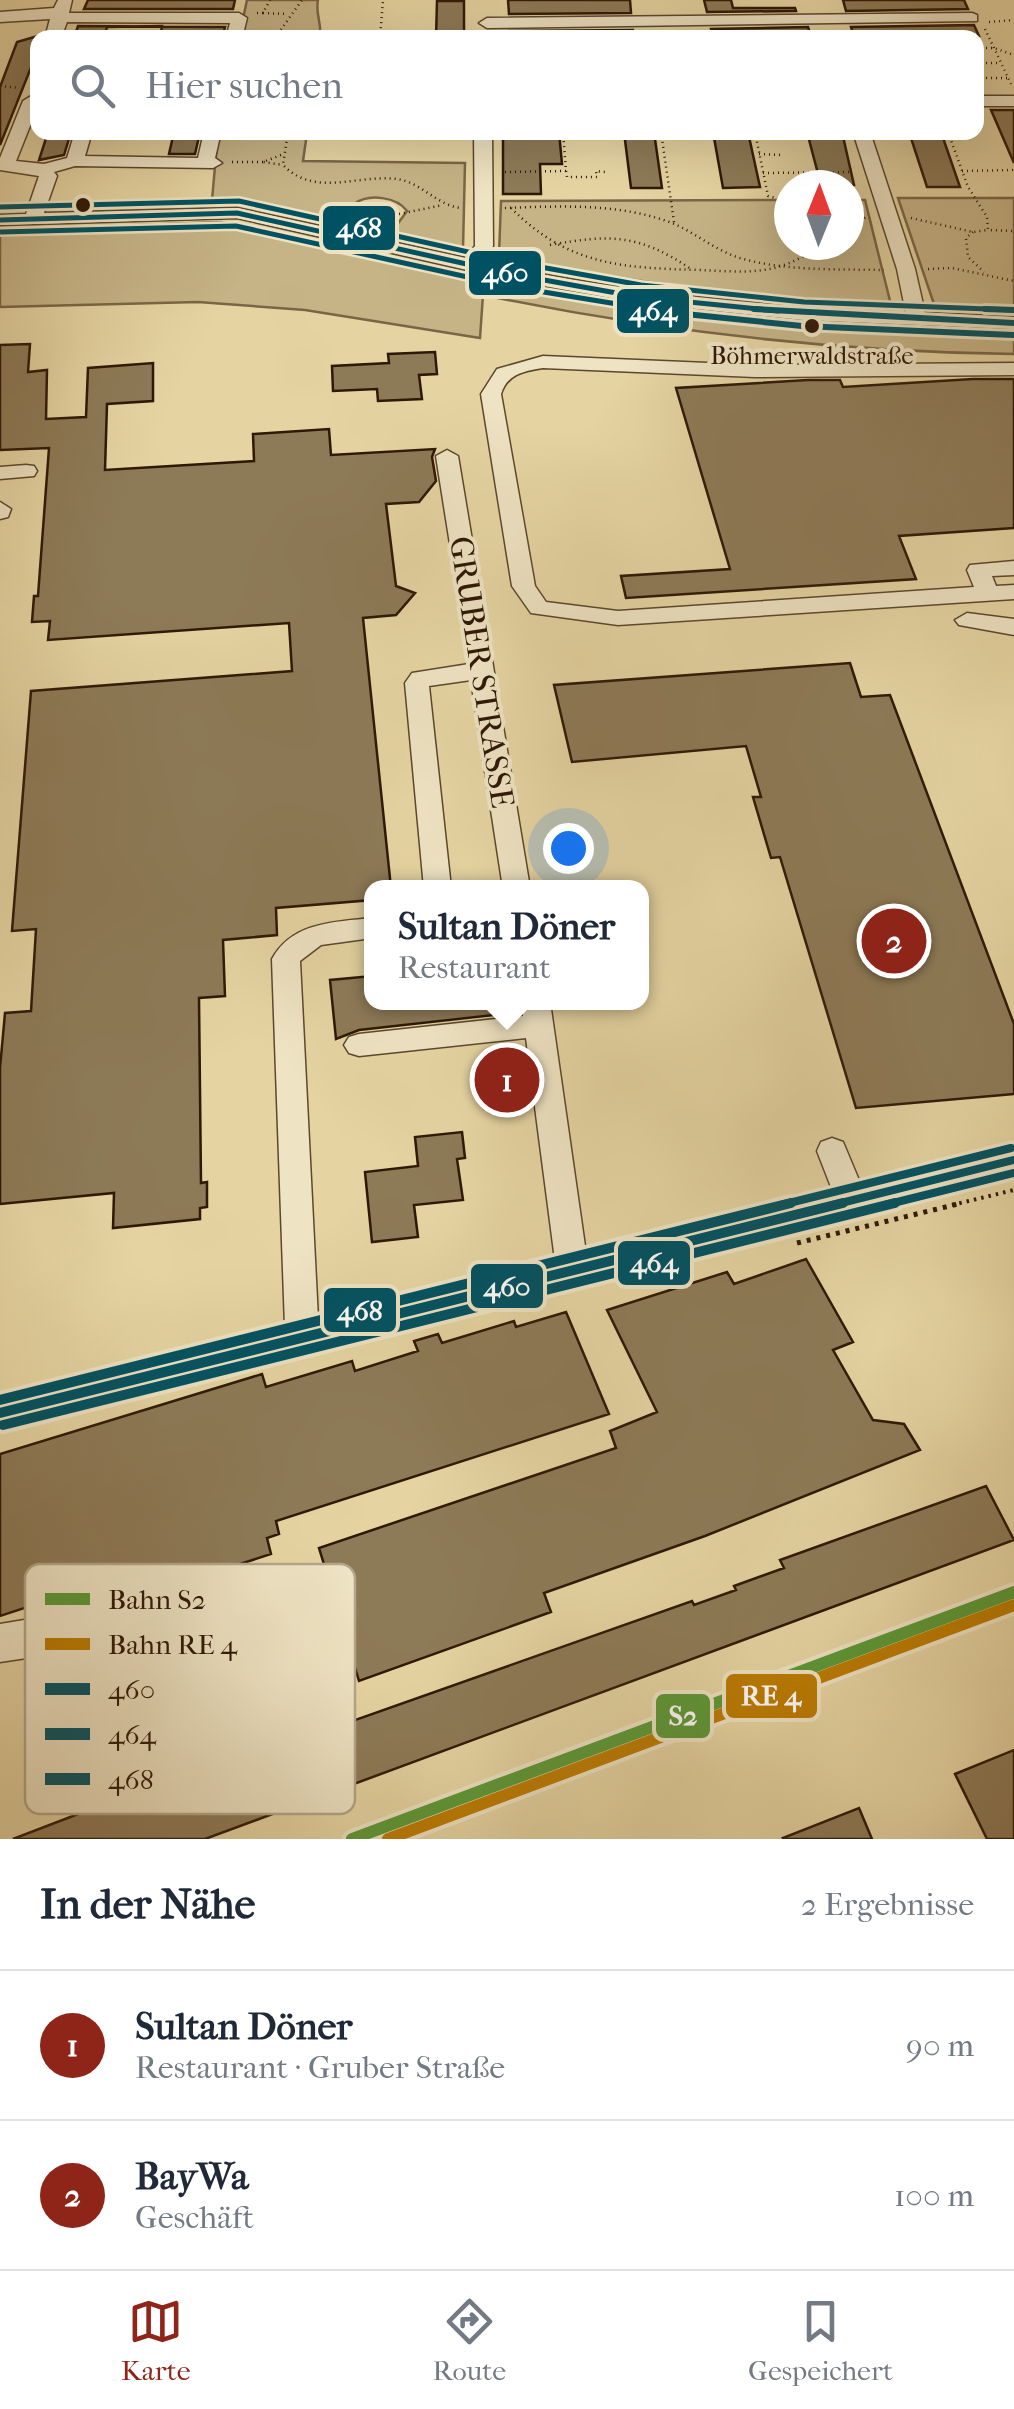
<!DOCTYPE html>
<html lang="de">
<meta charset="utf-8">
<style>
:root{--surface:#fff;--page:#f6f6f7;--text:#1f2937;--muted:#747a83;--line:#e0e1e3;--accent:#8f2418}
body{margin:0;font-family:"IM FELL French Canon",serif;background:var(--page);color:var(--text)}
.compass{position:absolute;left:774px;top:170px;width:90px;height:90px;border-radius:50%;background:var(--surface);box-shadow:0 10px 40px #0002;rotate:1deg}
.you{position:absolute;left:568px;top:848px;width:35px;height:35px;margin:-25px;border:8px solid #fff;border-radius:50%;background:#1a73e8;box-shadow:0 0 0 15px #1a73e833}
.badge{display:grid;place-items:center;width:65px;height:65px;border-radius:50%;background:var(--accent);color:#fff;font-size:32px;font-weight:700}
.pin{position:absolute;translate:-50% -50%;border:5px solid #fff;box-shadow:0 2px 10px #0006}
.popup{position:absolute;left:364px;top:880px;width:285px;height:130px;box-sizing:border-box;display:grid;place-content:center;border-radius:20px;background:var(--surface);filter:drop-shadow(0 2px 8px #0005);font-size:32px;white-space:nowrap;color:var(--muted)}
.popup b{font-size:38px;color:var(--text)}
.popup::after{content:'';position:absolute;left:50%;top:100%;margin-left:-20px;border:20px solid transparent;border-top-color:var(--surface)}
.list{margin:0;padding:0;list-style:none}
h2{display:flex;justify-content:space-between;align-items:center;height:130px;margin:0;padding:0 40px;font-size:42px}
h2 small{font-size:32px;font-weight:400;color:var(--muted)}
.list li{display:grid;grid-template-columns:65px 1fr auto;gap:30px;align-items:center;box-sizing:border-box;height:150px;padding:0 40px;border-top:2px solid var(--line)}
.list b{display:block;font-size:38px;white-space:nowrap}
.list p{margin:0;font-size:32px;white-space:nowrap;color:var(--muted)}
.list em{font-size:32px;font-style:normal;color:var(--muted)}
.icon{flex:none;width:55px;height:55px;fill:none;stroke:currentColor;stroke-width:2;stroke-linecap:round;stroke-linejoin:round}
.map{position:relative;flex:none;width:1014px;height:1839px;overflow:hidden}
.search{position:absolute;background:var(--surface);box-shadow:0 10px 40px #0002;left:30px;right:30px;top:30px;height:110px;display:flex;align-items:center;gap:25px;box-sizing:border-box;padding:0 35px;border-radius:20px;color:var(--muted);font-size:38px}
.sheet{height:430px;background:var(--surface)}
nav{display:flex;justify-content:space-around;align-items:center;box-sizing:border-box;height:140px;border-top:2px solid var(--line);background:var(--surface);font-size:28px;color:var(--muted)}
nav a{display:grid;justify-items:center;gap:5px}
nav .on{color:var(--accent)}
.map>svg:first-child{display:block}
.green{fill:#c6b487;stroke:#7a6646;stroke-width:2.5}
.building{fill:#8d7a57;stroke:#2e1806;stroke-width:2.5}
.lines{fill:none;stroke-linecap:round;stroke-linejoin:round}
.minor-casing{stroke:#5c472d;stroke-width:3}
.path-far2{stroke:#2e1806;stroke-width:2.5;stroke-dasharray:1 4;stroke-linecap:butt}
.path-far1{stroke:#2e1806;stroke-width:4;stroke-dasharray:2.5 5;stroke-linecap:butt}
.path{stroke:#2e1806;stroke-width:5;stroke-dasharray:4 6;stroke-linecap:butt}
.minor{fill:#eee3c3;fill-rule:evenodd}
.bus-1-far3-casing{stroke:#eee3c3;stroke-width:10}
.bus-1-far2-casing{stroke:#eee3c3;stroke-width:12}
.bus-1-far1-casing{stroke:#eee3c3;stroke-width:15}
.bus-1-casing{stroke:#eee3c3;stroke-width:18}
.bus-2-far3-casing{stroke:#eee3c3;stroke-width:10}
.bus-2-far2-casing{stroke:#eee3c3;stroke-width:12}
.bus-2-far1-casing{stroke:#eee3c3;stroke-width:15}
.bus-2-casing{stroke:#eee3c3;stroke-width:18}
.bus-3-far3-casing{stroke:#eee3c3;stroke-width:10}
.bus-3-far2-casing{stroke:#eee3c3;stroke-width:12}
.bus-3-far1-casing{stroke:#eee3c3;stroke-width:15}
.bus-3-casing{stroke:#eee3c3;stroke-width:18}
.bus-1-far3{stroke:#005262;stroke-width:5}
.bus-1-far2{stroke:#005262;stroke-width:6}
.bus-1-far1{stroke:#005262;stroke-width:8}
.bus-1{stroke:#005262;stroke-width:10}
.bus-2-far3{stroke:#005262;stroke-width:5}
.bus-2-far2{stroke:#005262;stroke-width:6}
.bus-2-far1{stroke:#005262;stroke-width:8}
.bus-2{stroke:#005262;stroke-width:10}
.bus-3-far3{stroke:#005262;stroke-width:5}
.bus-3-far2{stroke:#005262;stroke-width:6}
.bus-3-far1{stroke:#005262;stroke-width:8}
.bus-3{stroke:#005262;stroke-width:10}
.rail-1-casing{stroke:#eee3c3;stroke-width:20}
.rail-2-casing{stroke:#eee3c3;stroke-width:20}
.rail-1{stroke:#5c9837;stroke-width:12}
.rail-2{stroke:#bb7b02;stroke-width:12}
.bus-dot{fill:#2e1806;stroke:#eee3c3;stroke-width:4}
.labels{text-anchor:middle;stroke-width:8;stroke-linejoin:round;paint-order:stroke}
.far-bus-label{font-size:25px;fill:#2e1806;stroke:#eee3c3}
.street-label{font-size:32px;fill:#2e1806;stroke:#eee3c3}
.key{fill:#eee3c3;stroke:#b4a68a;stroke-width:2.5}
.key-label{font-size:28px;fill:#2e1806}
.line-badge{stroke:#eee3c3;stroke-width:4}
.badge-label{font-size:28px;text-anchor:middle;font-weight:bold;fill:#fff}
</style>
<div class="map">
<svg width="1014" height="1839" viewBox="0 0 1014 1839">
<rect width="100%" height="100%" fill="#e5d4a2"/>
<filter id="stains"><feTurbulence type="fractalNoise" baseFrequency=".002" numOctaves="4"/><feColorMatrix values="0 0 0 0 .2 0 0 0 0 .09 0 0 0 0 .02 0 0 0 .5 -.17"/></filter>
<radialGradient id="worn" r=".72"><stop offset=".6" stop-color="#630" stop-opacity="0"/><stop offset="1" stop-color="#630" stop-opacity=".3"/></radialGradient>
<path class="green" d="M247,0H318C315,14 322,23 320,37L239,38Z
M218,133H307L303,161L465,163L463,249L391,233L407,211C397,197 369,193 354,204C345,211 348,215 338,221L257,203L212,200Z
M898,198H1014V310L935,307Z
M789,200V245H849V200H865L891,305C758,297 629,284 499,255L501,201Z
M221,222L554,296L814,326L1014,335V354C836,352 658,331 483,295L480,338L305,310L198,302L0,307V230Z"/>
<path class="building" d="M88,0H235L233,9H84Z
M508,0H630L631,13L509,14Z
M704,0H731L733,8H795L796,11L707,12Z
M843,0H964L968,9L846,11Z
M437,1H464V38H436Z
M974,25L979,36H854L851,27Z
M78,26L225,27L222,38H160L162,26L107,27L104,38H74Z
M808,27L811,36H712L711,29Z
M633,30L634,38H510L509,31Z
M38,36V50L0,145V87L17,42Z
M991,110H1014V163Z
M48,132H71L64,155L39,160Z
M174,132H200L195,154H169Z
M503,132H559L562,164H540L541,194H503Z
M624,132H654L662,188H631Z
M713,132H748L760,187L723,188Z
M807,132H842L854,185H821Z
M909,132H941L960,187H927Z
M30,344L28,372L47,370L46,419L86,417L88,368L153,363V401L107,404L105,470L254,461L253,434L329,429L331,455L435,449L432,457L436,481L419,502L386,504L396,586L415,593L396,615L363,618L391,888H372V900L276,908L277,935L223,940L225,996L199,998L201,1183L207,1182V1207L200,1208V1219L113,1228L114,1193L0,1204V1068L5,1013L31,1011L36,929L12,931L31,691L292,671L289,623L48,640L50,621L32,622L34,596H38L49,448L0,450V345Z
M435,352L437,374L419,375L422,399L378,401L377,389L333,391L332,366L389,363L388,354Z
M973,379H1014V528L899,536L916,579L626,598L621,576L730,569L676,388L808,380H840L843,387Z
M850,663L861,697L890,695L1014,1024V1094L856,1108L780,857L771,858L753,797H761L746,746L572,762L554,685Z
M372,976V1002H492L494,1015L359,1030L336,1039L330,980Z
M462,1132L465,1158L457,1159L463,1200L414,1205L418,1237L372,1242L365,1172L418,1166L415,1137Z
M806,1259L853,1342L833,1350L873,1420L904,1424L920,1450L705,1536L544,1593L551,1612L359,1681L339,1615L311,1624L300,1579L326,1571L319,1548L616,1448L610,1431L657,1412L607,1310L727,1272L734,1284Z
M566,1312L609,1414L276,1521L279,1534L267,1538L271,1554L133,1599L128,1574L0,1616V1454L262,1374L266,1387L352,1361L355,1371L418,1351L414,1341L438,1334L442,1343L514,1321L516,1327Z
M986,1486L1014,1540L205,1839H13L125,1796L126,1801L692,1601L694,1605L736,1590L734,1586L784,1568L780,1560Z
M1014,1750V1839H987L955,1774Z
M859,1808L872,1839H784L783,1838Z"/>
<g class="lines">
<g class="minor-casing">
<path id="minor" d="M58,0H72L69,13H239L247,18L242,38H226L230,23L67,22L61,38H45L50,19L0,22V12L54,8Z
M972,13L977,15V21L487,28L479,23L487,18Z
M31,96L38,98V106L16,161L44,164L67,158L75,132H92L85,156L198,158L204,132H221L215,158L222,163L213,168L75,166L54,172L57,176L44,213L237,208L348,232L378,207L387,212L365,236L466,258L475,246L474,132H492L493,246L482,262C622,293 763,306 906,313L897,269L853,132H870L915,269L925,313L1014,317V329L803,320L639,303L516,281L237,218L0,225V215L26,214L39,176L0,170V158L23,101Z
M976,96H1014V106H976Z
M543,356L755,365L1014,363V375L755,377L543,368C524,371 507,374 501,394L535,586L546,602L618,611L974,587L967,570L970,565L1014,561V575L992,576L996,586L1014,585V599L618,625L531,613L512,586L481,394L497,369Z
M447,450L458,456L530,888H503L471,680L429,686L451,888H424L405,683L412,673L469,664L436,456Z
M26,465L34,466L37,471L34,476L0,479V467Z
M0,502L11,509L8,517L0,519Z
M967,613L1014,619V635L959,625L955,620Z
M372,918V938L321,945L300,961L318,1319L555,1260L526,1038L359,1056L349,1053L344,1045L349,1037L359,1034L523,1016L522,1002H550L586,1253L833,1192L817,1151L821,1142L832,1138L843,1142L861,1185L1014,1147V1173L0,1429V1397L285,1327L272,959C292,922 334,922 372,918Z
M36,1618L87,1620L153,1635L203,1710L209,1723L203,1736L190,1742L177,1736L129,1664L53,1654L0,1662V1624Z"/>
</g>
<path class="path-far2" d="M257,13H263L270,0
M263,13L288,14
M989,22L1014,20
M985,29L1011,84
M275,38L302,0
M380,38L383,0
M976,48H994L1014,55
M976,63H1000
M976,78H1007
M0,86L20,88
M288,132L283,165C315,198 357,174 397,179C421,182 436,205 461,208
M661,132L674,222
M755,132L768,196L789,202
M948,132L968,187L987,217L988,230L1014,231
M759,154L782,155
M281,155L263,162L283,165
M232,162H263
M566,171L567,177H597L596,171L605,172
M962,171L1014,170
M505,172L566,171L563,132
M763,173L853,172
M505,208C561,206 619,203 672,223C698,234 718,253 747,260C791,271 839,269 884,270
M511,208C569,266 623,268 701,270C726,271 753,274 778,267C795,262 811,252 827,245
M849,213L863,216
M399,214L443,205
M911,218L973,232L988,230
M849,231L867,216
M973,232L966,238L968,257L984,272
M550,245C610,234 639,234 691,269
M928,269L952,268L1014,281"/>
<path class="path-far1" d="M952,1205L1014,1190"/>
<path class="path" d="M797,1243L962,1203"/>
<use href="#minor" class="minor"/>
<g class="bus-1-far3-casing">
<path id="bus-1-far3" d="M0,220L237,213L516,275L639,297L778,311"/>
</g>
<g class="bus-1-far2-casing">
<path id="bus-1-far2" d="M754,309L1014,323"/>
</g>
<g class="bus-1-far1-casing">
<path id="bus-1-far1" d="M833,1205L1014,1160"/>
</g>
<g class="bus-1-casing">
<path id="bus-1" d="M0,1413L843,1203"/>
</g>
<g class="bus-2-far3-casing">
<path id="bus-2-far3" d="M0,232L236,226L513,287L660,311"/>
</g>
<g class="bus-2-far2-casing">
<path id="bus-2-far2" d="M636,309L802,326L1013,335"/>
</g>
<g class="bus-2-far1-casing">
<path id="bus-2-far1" d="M885,1205L1014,1173"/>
</g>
<g class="bus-2-casing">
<path id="bus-2" d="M3,1425L895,1203"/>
</g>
<g class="bus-3-far3-casing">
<path id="bus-3-far3" d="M0,207L239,201L518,263L641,285L804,302L1014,310"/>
</g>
<g class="bus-3-far2-casing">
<path id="bus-3-far2" d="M985,309L1014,310"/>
</g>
<g class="bus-3-far1-casing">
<path id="bus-3-far1" d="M781,1205L1011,1148"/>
</g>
<g class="bus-3-casing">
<path id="bus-3" d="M0,1400L791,1203"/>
</g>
<use href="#bus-1-far3" class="bus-1-far3"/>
<use href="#bus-1-far2" class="bus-1-far2"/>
<use href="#bus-1-far1" class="bus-1-far1"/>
<use href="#bus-1" class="bus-1"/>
<use href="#bus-2-far3" class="bus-2-far3"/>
<use href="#bus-2-far2" class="bus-2-far2"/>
<use href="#bus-2-far1" class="bus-2-far1"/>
<use href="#bus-2" class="bus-2"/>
<use href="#bus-3-far3" class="bus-3-far3"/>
<use href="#bus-3-far2" class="bus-3-far2"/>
<use href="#bus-3-far1" class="bus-3-far1"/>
<use href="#bus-3" class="bus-3"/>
<g class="rail-1-casing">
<path id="rail-1" d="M352,1839L1014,1592"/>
</g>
<g class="rail-2-casing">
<path id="rail-2" d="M388,1839L1014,1605"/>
</g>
<use href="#rail-1" class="rail-1"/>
<use href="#rail-2" class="rail-2"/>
</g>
<g class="bus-dot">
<circle cx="83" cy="205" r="9"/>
<circle cx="812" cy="326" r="9"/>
</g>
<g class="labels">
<g class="far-bus-label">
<text x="812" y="364">Böhmerwaldstraße</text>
</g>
<g class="street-label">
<text transform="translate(482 672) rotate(81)" y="11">GRUBER STRASSE</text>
</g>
</g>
<rect x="25" y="1564" width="330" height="250" rx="15" class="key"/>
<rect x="45" y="1593" width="45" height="12" fill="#5c9837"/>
<rect x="45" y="1638" width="45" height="12" fill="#bb7b02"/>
<rect x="45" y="1683" width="45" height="12" fill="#005262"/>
<rect x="45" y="1728" width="45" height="12" fill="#005262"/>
<rect x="45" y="1773" width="45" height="12" fill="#005262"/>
<g class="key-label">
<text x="108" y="1609">Bahn S2</text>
<text x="108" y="1654">Bahn RE 4</text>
<text x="108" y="1699">460</text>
<text x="108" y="1744">464</text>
<text x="108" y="1789">468</text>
</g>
<g class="line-badge">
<rect x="321" y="204" width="76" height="48" rx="10" fill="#005262"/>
<rect x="467" y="249" width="76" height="48" rx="10" fill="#005262"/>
<rect x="615" y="287" width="76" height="48" rx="10" fill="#005262"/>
<rect x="616" y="1239" width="76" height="48" rx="10" fill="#005262"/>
<rect x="469" y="1262" width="76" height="48" rx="10" fill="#005262"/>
<rect x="322" y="1286" width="76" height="48" rx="10" fill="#005262"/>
<rect x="724" y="1672" width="95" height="48" rx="10" fill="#bb7b02"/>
<rect x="654" y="1692" width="58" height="48" rx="10" fill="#5c9837"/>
</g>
<g class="badge-label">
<text x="359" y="237">468</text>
<text x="505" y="282">460</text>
<text x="653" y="320">464</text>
<text x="654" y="1272">464</text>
<text x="507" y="1296">460</text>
<text x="360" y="1320">468</text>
<text x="771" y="1705">RE 4</text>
<text x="683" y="1725">S2</text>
</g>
<rect width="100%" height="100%" filter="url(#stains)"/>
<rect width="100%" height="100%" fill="url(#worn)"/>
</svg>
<svg class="compass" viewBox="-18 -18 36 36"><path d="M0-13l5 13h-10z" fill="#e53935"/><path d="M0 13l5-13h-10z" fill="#747a83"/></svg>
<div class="you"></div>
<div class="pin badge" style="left:507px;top:1080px">1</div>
<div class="popup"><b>Sultan Döner</b>Restaurant</div>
<div class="pin badge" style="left:894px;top:941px">2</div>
<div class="search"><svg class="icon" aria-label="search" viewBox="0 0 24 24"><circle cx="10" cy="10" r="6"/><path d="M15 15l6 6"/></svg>Hier suchen</div>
</div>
<section class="sheet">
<h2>In der Nähe<small>2 Ergebnisse</small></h2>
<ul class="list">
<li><span class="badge">1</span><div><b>Sultan Döner</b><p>Restaurant · Gruber Straße</p></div><em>90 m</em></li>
<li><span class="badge">2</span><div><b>BayWa</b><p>Geschäft</p></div><em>100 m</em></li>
</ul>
</section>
<nav>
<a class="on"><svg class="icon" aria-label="map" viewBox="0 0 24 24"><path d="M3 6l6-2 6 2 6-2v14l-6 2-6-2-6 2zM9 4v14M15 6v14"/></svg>Karte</a>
<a><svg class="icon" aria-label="directions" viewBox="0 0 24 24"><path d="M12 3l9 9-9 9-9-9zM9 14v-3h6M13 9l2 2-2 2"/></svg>Route</a>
<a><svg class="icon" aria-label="saved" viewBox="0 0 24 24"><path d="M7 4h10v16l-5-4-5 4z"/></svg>Gespeichert</a>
</nav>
